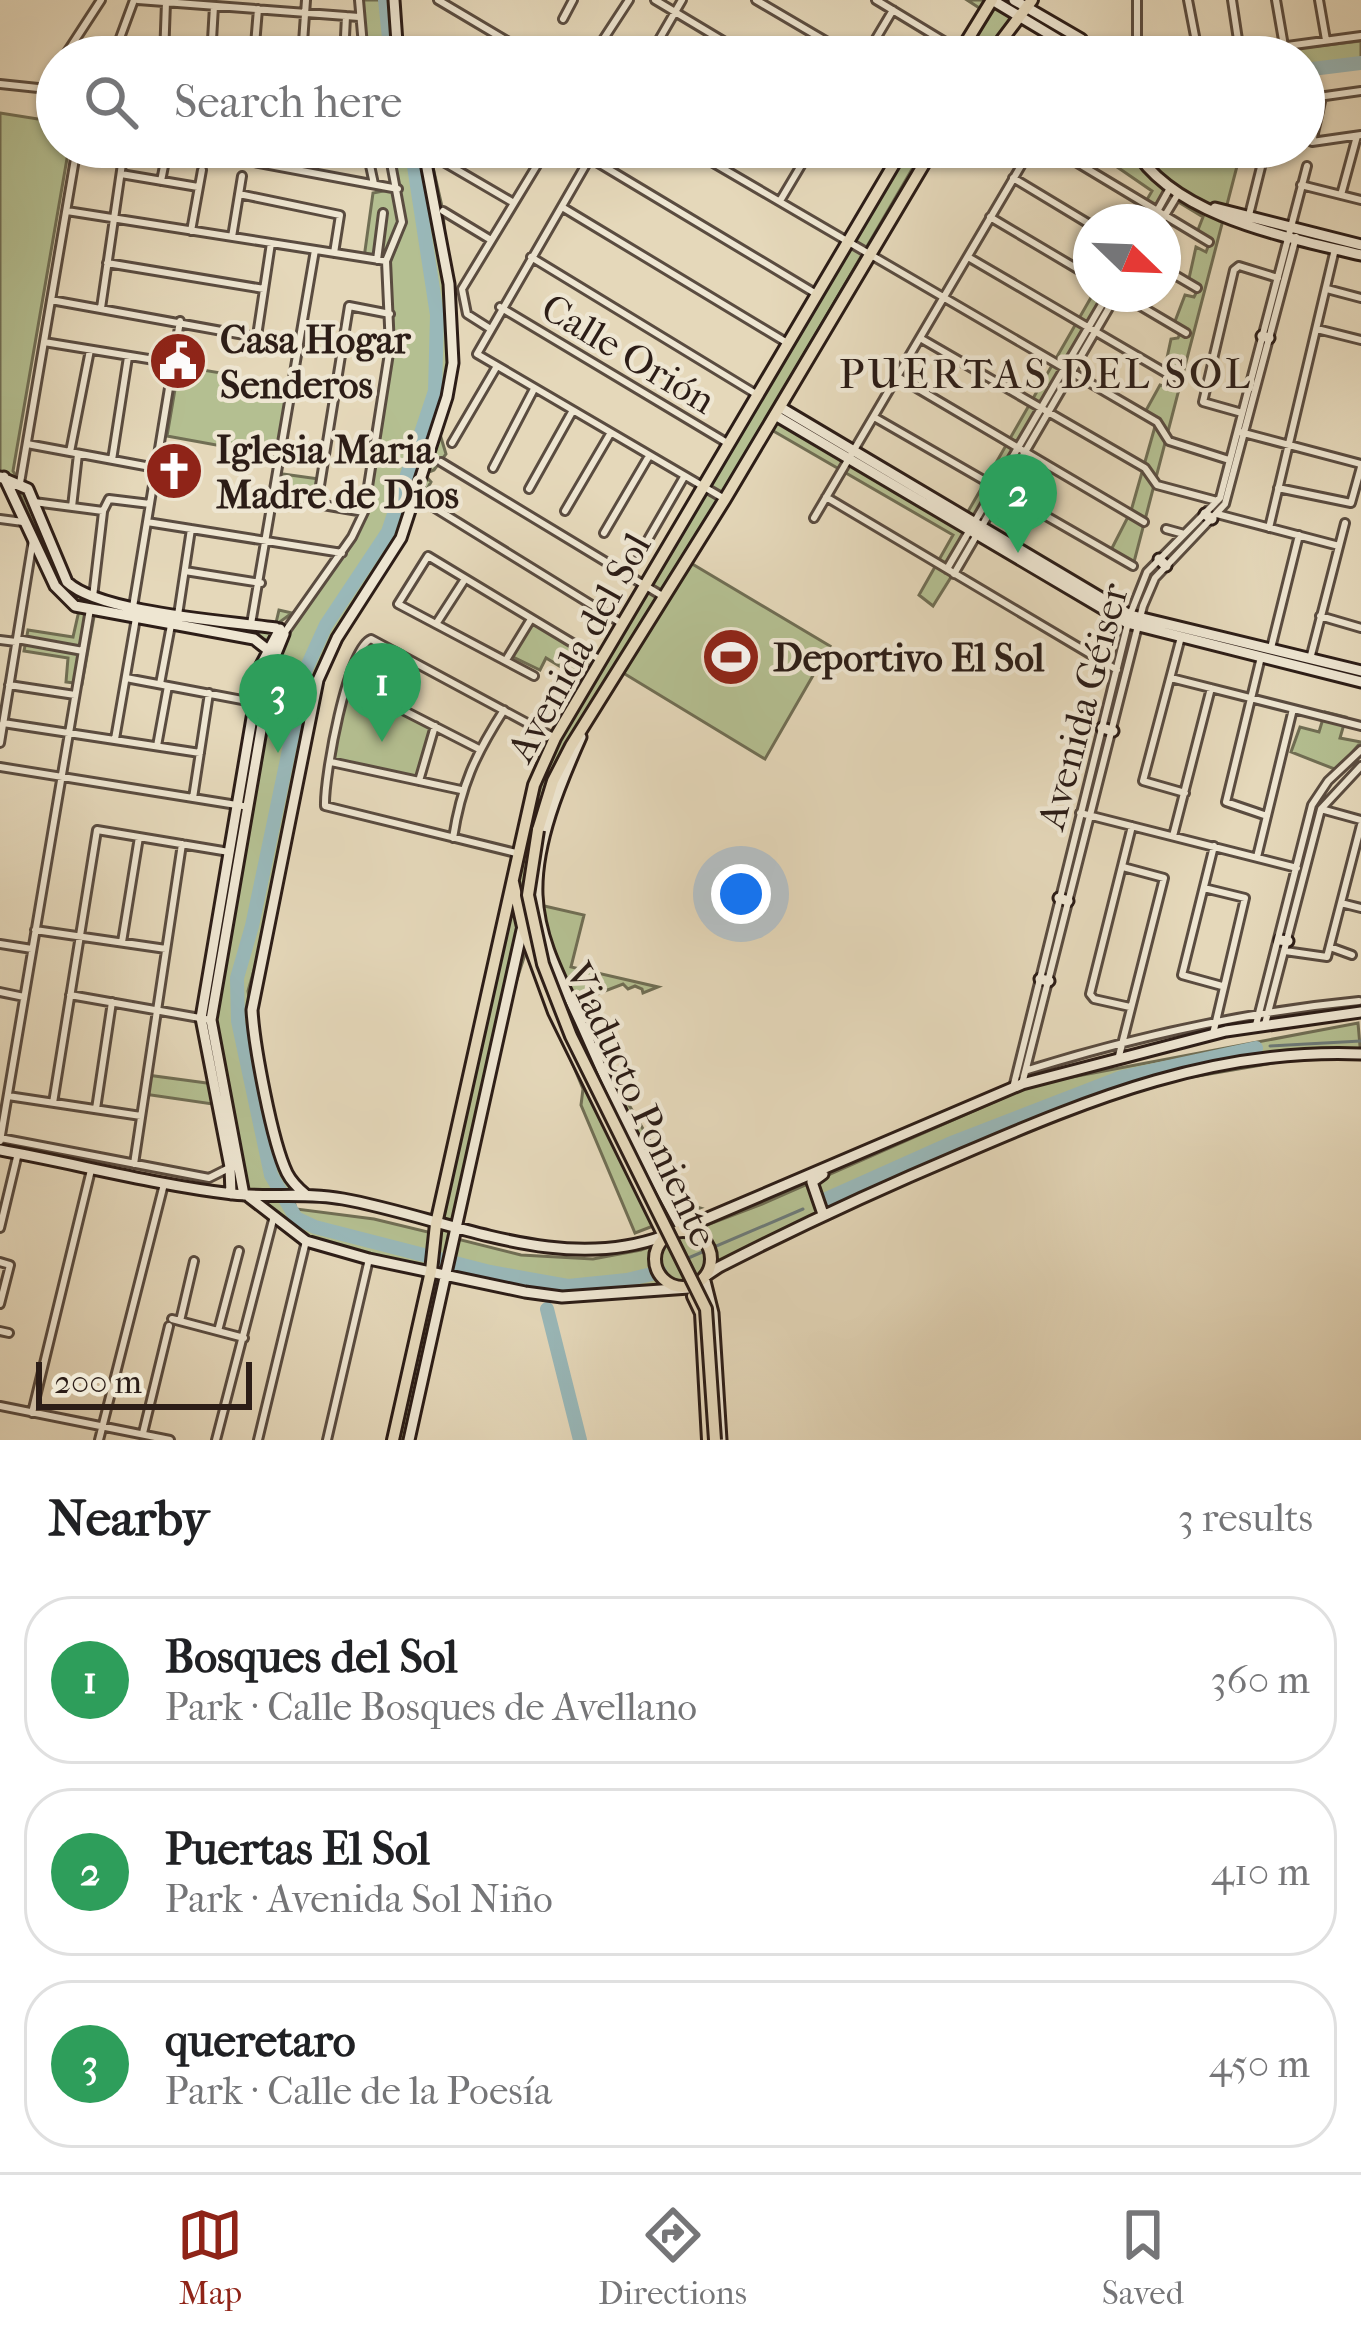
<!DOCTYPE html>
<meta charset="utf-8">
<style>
:root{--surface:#fff;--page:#f2f2f2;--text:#202124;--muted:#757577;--line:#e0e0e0;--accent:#8f2418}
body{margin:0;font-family:"IM FELL French Canon",serif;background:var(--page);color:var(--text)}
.compass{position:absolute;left:1073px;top:204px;width:108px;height:108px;border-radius:50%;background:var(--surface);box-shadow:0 3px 9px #0004;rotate:113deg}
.scale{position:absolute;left:36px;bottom:30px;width:216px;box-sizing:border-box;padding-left:12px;border:6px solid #2c1d17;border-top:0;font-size:33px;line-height:42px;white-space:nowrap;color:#2c1d17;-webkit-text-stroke:9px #eee6d2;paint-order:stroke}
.you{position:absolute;left:741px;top:894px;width:42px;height:42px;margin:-30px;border:9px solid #fff;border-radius:50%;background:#1a73e8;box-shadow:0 0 0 18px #1a73e833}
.badge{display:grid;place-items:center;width:78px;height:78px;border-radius:50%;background:var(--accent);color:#fff;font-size:39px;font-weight:700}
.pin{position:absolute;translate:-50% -99px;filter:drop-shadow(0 3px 6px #0008)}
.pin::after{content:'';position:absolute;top:63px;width:42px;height:36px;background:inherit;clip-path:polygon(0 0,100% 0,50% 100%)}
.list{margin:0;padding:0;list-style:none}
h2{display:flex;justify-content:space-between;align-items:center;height:156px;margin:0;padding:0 48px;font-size:51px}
h2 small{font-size:39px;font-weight:400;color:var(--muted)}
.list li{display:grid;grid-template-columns:78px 1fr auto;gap:36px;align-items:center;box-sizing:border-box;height:168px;margin:0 24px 24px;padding:0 24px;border:3px solid var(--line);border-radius:48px}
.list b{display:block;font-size:45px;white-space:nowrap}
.list p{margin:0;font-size:39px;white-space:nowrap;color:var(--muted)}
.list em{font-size:39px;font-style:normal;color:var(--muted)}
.icon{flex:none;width:66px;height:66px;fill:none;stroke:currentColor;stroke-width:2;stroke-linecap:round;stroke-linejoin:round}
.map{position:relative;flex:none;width:1361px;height:1440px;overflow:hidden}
.search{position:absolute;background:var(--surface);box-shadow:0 3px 9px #0004;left:36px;right:36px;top:36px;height:132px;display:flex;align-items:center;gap:30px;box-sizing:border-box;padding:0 42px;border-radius:66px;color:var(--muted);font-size:45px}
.sheet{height:732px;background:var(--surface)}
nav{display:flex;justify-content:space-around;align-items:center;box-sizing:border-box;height:168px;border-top:3px solid var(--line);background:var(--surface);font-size:33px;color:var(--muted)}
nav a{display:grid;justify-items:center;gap:6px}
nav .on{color:var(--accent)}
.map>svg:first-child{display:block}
.green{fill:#b4bf91;stroke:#706e54;stroke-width:3}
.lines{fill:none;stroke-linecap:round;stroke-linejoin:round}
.stream{stroke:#6d7a78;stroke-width:3}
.river{stroke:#99b8b9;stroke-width:14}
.street-casing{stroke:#5a4c40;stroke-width:12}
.secondary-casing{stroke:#2c1d17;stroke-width:15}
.primary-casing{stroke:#2c1d17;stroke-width:16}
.street{stroke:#eee6d2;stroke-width:6}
.secondary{stroke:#eee6d2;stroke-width:9}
.primary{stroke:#e5d8ba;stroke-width:10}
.primary-bridge-casing{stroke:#2c1d17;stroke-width:16;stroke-linecap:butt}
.primary-bridge{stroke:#e5d8ba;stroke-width:10}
.labels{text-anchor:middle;stroke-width:9;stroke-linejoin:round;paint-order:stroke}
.poi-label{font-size:39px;font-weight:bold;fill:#2c1d17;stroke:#eee6d2;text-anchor:start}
.street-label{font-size:39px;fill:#2c1d17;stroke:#eee6d2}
.neighbourhood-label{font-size:42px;letter-spacing:3px;fill:#2c1d17;stroke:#eee6d2}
</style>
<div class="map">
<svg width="1361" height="1440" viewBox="0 0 1361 1440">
<rect width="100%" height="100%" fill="#e5d8ba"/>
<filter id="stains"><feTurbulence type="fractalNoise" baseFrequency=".00167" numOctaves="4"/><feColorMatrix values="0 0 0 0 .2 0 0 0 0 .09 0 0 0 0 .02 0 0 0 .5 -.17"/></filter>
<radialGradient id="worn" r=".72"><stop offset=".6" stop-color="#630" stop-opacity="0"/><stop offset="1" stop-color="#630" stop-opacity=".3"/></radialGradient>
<path class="green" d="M359,0H394L398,57H366Z
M967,0H1025L984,57H961L987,13Z
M1361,41V65L1304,73V57H1223Z
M0,113L57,122V147H69L13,471L39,513L70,590L98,599L275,627L279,610L292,613L277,624L274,653L364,512L390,347L386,262L364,258L373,193L398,188L387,147H428L430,154L443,211L452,338L439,431L446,454L434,470L424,474L431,482L309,700L270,914L248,991L263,1078L296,1209L374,1219L440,1235L514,876L552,748L908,147H925L775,404L966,515L1093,294H1119L981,528L1130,615L1361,671V681L1152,630L978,534L933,606L919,595L953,535L763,425L684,559L830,646L765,759L620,671C602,700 581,728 566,759C549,795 536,866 540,905L584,915L571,967L658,987L643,993L642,989L635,986L628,989L623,984L584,999L625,1098L657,1153L669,1150L663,1175L673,1200L700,1208L635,1233L581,1105L583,1089L526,951L485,1080L449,1237L521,1255L593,1259L641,1250L762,1204L1035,1084L1358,1023L1361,1057L1319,1055L1122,1089L878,1190L672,1289L577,1301L440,1277L404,1440H398L432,1276L306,1241L244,1195L242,1185L236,1187L220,1105L144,1094L147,1075L214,1084L204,1019L259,708L265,640L95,611L82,684L66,682L68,658L24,651L28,630L73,637L80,606L64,593L18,490L8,475L0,473Z
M1088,147H1242L1133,566L1110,552L1131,511L1156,423L1144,414L1160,385L1167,387L1173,378L1164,372L1171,339L1178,338L1181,331L1174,324L1185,295L1194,297L1197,291L1188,283L1196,247L1206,252L1209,244L1196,235L1203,217L1175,200L1161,222H1134L1152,191Z
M179,366L227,374L235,388L286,397L277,456L167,436Z
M283,474L319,479L315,505L279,502Z
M530,621L590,659L579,678L546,658L540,670L509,655Z
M1129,630L1134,631L1031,1045L1026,1044Z
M348,682L435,726L419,781L331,762Z
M1325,712L1346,717L1340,738L1361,742L1337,770L1291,752L1300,727L1319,732Z"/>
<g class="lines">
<path class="stream" d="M1270,1046L1361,1041
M686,1259L803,1209"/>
<path class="river" d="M385,0L391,57
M1030,15L1077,42
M1095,49L1108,57
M1304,70L1361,63
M411,147L437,315L435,391L388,532L326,625L306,669L252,926L237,978L238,1021L271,1175L296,1218L315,1227L490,1272L568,1286L627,1280L660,1272
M822,1201L954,1142L1122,1077L1256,1048
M547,1309L580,1440"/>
<g class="street-casing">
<path id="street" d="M138,0L359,17
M359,0L364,57
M438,0L534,57
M655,0L750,57
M756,0L853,57
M876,0L970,57
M1188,0L1199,57
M1232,0L1240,53
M1276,0L1284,46
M1319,0L1326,40
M563,19L573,0
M599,46L629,0
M64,57L101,0
M113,57L134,0
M164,57L166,2
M211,57L214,6
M254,57L258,9
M302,57L306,0
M344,57L346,16
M649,57L682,0
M865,57L893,10
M1137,57V0
M1206,57L1361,36
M53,73L57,67
M0,84L57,90
M1322,97L1312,142L1361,135
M1304,99L1361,91
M173,147L398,189
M366,147L374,184
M508,147L538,164
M596,147L477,354L723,498
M686,147L1157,422L1169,441L1229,460
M1051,147L1209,242
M430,154L514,203
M590,158L818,295
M121,174L198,187
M1013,178L1091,225
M161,181L164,166
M1301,185L1361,200
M239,194L340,215L334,253
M1341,195L1357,136
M780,201L812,147
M562,207L789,344
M67,211L386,261
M443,211L491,240
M990,217L1091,277
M1248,219L1266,147
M1151,222L1170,188
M1161,222L1178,194
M191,231L202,170
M232,237L242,176
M531,257L756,394
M968,257L1173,377
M377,260L383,213
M386,261L402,222L388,147
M107,263L264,289
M1163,268L1197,288
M1327,289L1361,298
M1120,294L1186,333
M51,300L299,345
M500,307L729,444
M101,308L123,157
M489,328L467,314L462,289L548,147
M1317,329L1361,340
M257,336L271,243
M920,338L1145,468L1157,485L1217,501
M44,342L173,363
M898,377L1144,522
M1242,413L1203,402L1234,270L1239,266L1278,278
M874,417L1133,566
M1240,432L1361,464
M452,443L497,366
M27,444L156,468
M70,452L90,350
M112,460L128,357
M441,462L664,597
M493,468L534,389
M20,483L77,147
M1278,488L1351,503L1361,467
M529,489L572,412
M826,497L1117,670
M34,502L103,511L109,499L150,504
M430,505L621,623
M72,507L78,454
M565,511L610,434
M364,512L317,504L349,306L390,314
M1217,514L1339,546
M814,518L1032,147
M0,519L23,522
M147,522L342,553
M1269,528L1335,249
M1166,529L1184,534
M604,533L649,456
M639,555L684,477
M947,569L1108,294
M185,571L261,583
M954,574L1117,294
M93,597L103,512
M133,607L180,321
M178,615L191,529
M1320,616L1361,628
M251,624L315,250
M436,624L465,579
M285,632L352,537L364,512L390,347L386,261
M1181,637L1143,781L1185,793
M17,639L83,651
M0,640L16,642
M1271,648L1299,535
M1261,657L1226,802L1267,816
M1310,659L1345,523
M506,660L531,619
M534,676L398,604L428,556L599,659
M126,678L258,703
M1171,678L1361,726
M348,682L479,749
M160,684L171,625
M9,685L75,695
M3,723L200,753
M115,739L136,618
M0,743L33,540
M157,746L168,686
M331,762L461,790
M0,767L249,807
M419,781L435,726
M193,798L209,693
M1321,809L1361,820
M1080,813L1297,868
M1173,836L1211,688
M453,838C461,786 475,755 504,710
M1214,846L1182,975L1222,986
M516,853L325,806C324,777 347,649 371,639L555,738
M1257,857L1293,709
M1204,888L1245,898L1213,1034
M1341,903L1361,908
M35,930L166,949
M122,942L139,837
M0,944L32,949
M1330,947L1352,955
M1285,951L1327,957L1361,825
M0,992L24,997
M70,995L211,1020
M1130,1007L1094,999L1090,994L1132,826
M1265,1024L1321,809L1361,766
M1256,1025L1312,805L1328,781L1361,750
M1119,1056L1164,878L1123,867
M1028,1070C1137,1036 1245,1012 1359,1001
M1022,1084L1143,606L1155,578L1225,504L1296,237
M1013,1088L1130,615L1147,572L1220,498L1307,166
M8,1096L141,1116
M53,1103L97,830L229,852
M96,1109L112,1002
M0,1138L209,1178L229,1168
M0,1141L90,609
M134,1164L182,844
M0,1228L18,1153
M0,1262L10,1265L0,1304
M172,1319L244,1338
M180,1321L194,1261
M0,1331L9,1333
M218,1331L239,1251
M0,1406L170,1440
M32,1413L91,1170
M143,1433L169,1326
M99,1440L164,1184
M216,1440L274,1216
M258,1440L306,1241
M327,1440L369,1259"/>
</g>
<g class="secondary-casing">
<path id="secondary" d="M394,0L398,57
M992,0L1074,49L1079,57
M1014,0L1081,39L1094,57
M1133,147C1173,217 1287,237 1361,255
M1215,208L1361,245
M1262,336L1269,338
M780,407L1130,615L1361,671
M775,415L1127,623L1361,682
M0,477L28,489L67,582C100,613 228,621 276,628L284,634L273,661L211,1020L244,1195
M4,477L55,586L75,606L254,639L268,650
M1205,514L1212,519
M1159,559L1166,566
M1102,728L1113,731
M581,737C560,784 535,843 537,895C539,945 566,988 585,1032C615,1102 645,1163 682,1229L1022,1084L1226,1031L1361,1012
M1059,898L1068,901
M1280,940L1288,941
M1040,979L1049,981
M0,1150C77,1164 156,1185 233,1194C270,1198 307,1192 343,1199C448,1218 558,1275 664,1236
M231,1194L230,1167L201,1018L261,665L280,629
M306,1195C299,1189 291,1181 287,1173C272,1142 254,1045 252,1010L318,680L337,638L401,538L447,397L453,363L449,284L423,147
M249,1197L306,1241L369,1259L525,1292L562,1297L689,1288
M823,1214L812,1182L823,1174
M409,1440L522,930
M721,1440L713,1313L704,1277L719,1267C799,1226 879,1189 962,1154C1092,1098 1215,1048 1361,1054"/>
</g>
<g class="primary-casing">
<path id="primary" d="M957,57L992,0
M989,57L1032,0
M538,830L553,781L571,746L725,499L934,147
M513,882L523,927L554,1012L664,1236
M655 1259a28 28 0 1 1 56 0a28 28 0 1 1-56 0Z
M693,1296L701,1313L708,1440
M393,1440L431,1271L436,1224L534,785L555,738L904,147"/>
</g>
<use href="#street" class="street"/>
<use href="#secondary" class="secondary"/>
<use href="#primary" class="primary"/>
<g class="primary-bridge-casing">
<path id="primary-bridge" d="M538,830L528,895L543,964L571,1036L706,1309L715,1440"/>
</g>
<use href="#primary-bridge" class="primary-bridge"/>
</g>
<defs>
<g id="civic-disc" transform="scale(3)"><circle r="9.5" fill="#8f2418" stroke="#eee6d2"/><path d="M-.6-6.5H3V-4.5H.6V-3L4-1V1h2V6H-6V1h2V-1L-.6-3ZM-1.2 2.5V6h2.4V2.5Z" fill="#fff"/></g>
<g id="church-disc" transform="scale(3)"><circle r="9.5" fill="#8f2418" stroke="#eee6d2"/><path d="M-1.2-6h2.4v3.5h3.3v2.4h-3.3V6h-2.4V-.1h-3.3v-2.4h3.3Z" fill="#fff"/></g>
<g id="stadium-disc" transform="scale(3)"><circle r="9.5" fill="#8f2418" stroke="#eee6d2"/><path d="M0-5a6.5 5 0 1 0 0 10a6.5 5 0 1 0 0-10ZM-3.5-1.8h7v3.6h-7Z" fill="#fff"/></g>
</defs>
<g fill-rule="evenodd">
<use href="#civic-disc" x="178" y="361"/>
<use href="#church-disc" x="174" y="471"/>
<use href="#stadium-disc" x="731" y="657"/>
</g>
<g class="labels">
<g class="poi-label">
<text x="220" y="353">Casa Hogar<tspan x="220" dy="45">Senderos</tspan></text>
<text x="216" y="463">Iglesia Maria<tspan x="216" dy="45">Madre de Dios</tspan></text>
<text x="773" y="671">Deportivo El Sol</text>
</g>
<g class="street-label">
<text transform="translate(629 353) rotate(31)" y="14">Calle Orión</text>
<text transform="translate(578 647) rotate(-61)" y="14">Avenida del Sol</text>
<text transform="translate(1082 706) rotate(-75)" y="14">Avenida Géiser</text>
<text transform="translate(642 1104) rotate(65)" y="14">Viaducto Poniente</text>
</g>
<g class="neighbourhood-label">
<text x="1046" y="388">PUERTAS DEL SOL</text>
</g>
</g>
<rect width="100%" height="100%" filter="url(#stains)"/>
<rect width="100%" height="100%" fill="url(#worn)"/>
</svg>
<svg class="compass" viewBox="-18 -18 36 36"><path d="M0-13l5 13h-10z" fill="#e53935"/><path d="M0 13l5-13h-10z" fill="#757577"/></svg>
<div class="scale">200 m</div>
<div class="you"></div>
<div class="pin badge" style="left:382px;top:742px;background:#2e9e5b">1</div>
<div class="pin badge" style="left:1018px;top:553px;background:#2e9e5b">2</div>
<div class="pin badge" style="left:278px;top:753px;background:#2e9e5b">3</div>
<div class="search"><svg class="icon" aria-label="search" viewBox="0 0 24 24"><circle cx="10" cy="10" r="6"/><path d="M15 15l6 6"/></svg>Search here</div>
</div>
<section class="sheet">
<h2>Nearby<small>3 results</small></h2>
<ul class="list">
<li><span class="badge" style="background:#2e9e5b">1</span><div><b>Bosques del Sol</b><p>Park · Calle Bosques de Avellano</p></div><em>360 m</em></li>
<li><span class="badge" style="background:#2e9e5b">2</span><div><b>Puertas El Sol</b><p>Park · Avenida Sol Niño</p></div><em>410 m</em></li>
<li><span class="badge" style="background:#2e9e5b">3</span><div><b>queretaro</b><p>Park · Calle de la Poesía</p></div><em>450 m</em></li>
</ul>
</section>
<nav>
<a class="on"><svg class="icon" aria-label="map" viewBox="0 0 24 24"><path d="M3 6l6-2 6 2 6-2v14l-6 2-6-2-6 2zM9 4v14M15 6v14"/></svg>Map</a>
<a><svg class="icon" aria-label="directions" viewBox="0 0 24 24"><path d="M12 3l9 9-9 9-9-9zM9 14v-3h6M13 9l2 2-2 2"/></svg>Directions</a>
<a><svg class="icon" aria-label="saved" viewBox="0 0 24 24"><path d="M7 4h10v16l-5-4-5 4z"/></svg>Saved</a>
</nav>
